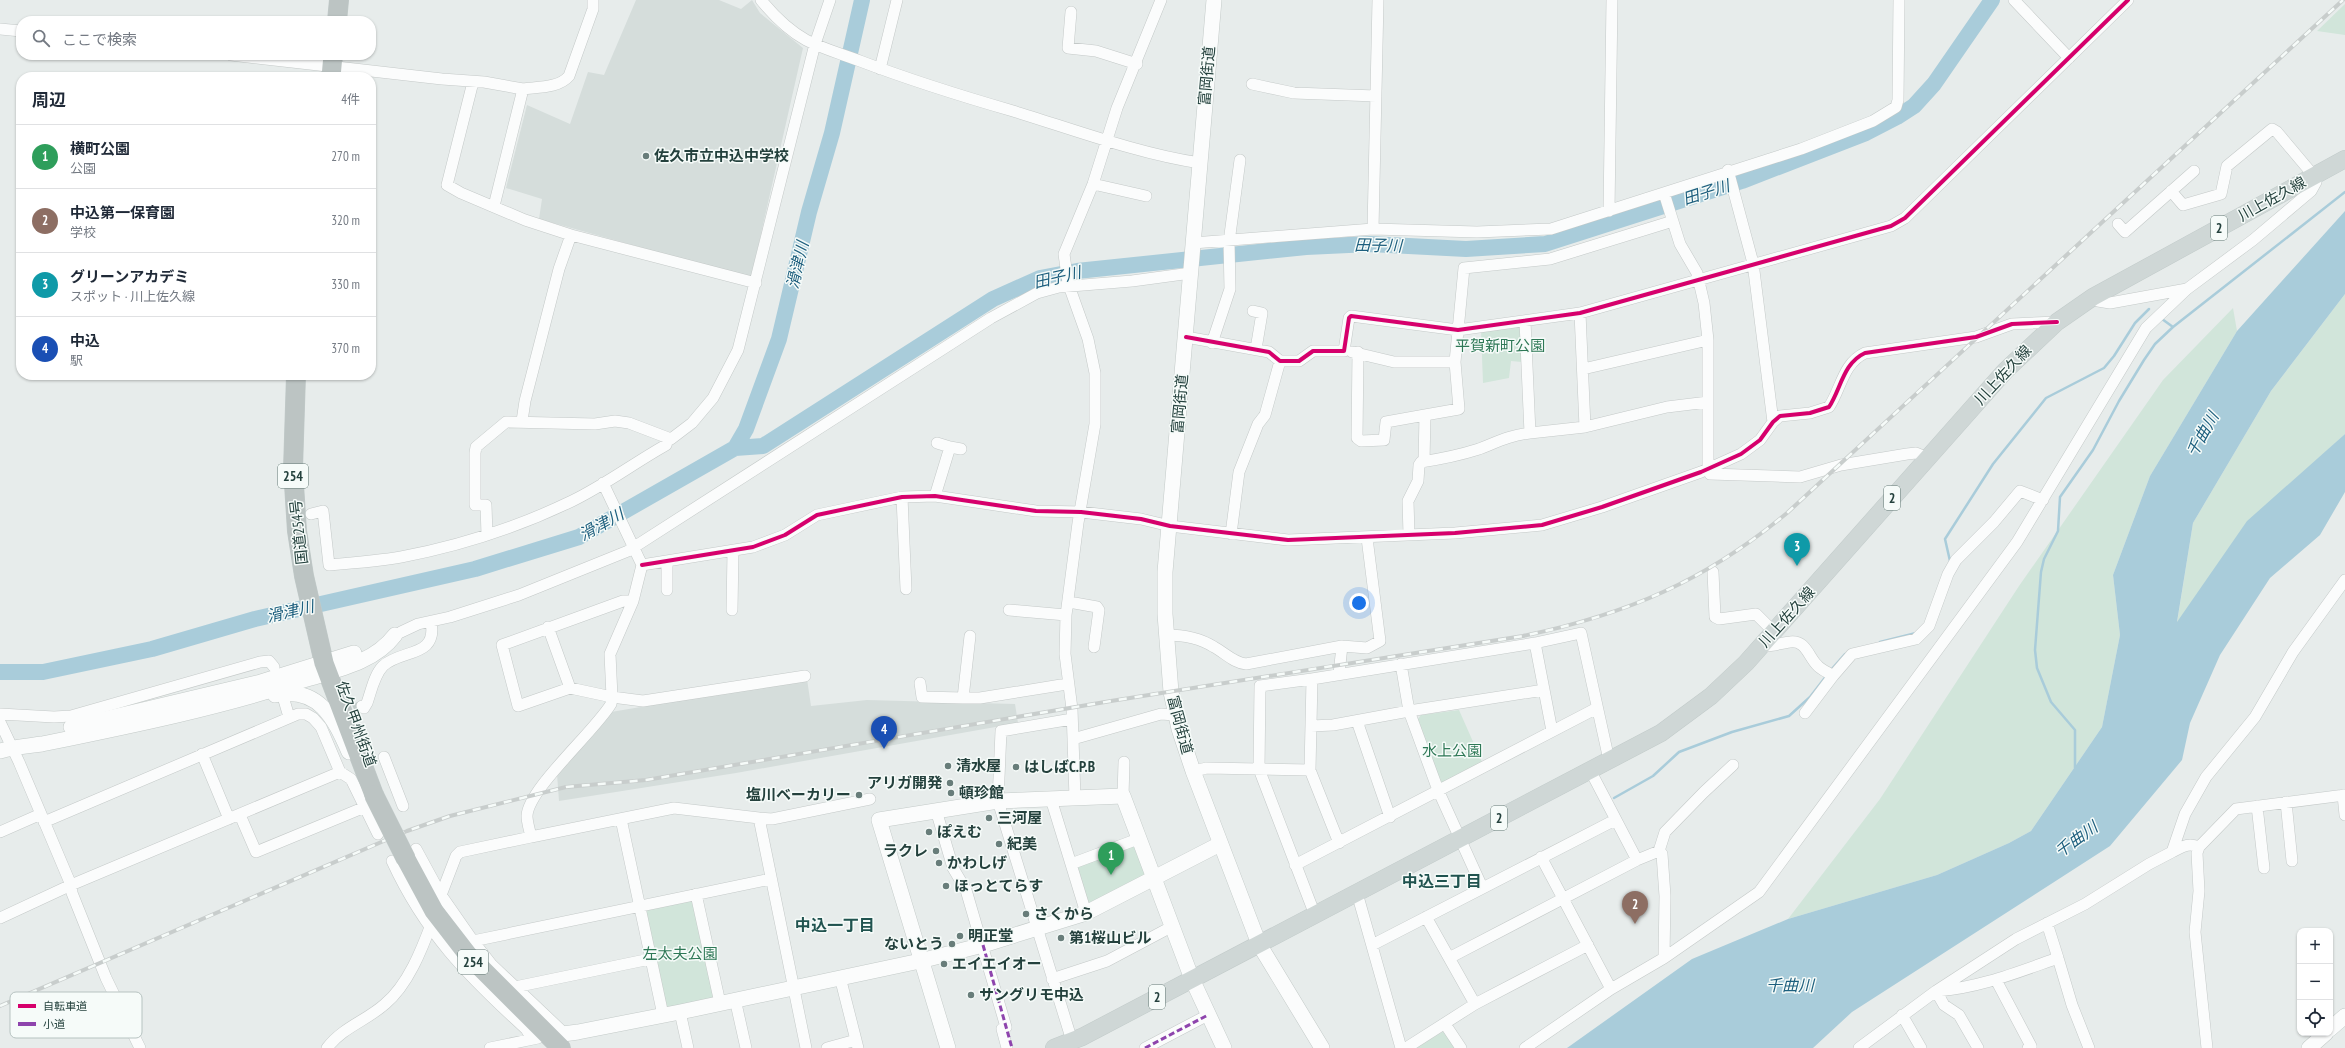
<!DOCTYPE html>
<html lang="ja">
<meta charset="utf-8">
<style>
:root{--surface:#fff;--page:#f6f6f7;--text:#1f2937;--muted:#747a83;--line:#e0e1e3;--accent:#b45309}
body{margin:0;font-family:"PT Sans Narrow","Noto Sans JP",sans-serif;background:var(--page);color:var(--text)}
.controls{position:absolute;right:12px;bottom:12px;display:grid;overflow:hidden;border-radius:8px;box-shadow:0 1px 3px #0004}
.controls button{width:36px;height:36px;display:grid;place-items:center;padding:0;border:0;border-bottom:1px solid var(--line);background:var(--surface);color:var(--text);font:20px sans-serif}
.you{position:absolute;left:1359px;top:603px;width:14px;height:14px;margin:-10px;border:3px solid #fff;border-radius:50%;background:#1a73e8;box-shadow:0 0 0 6px #1a73e833}
.badge{display:grid;place-items:center;width:26px;height:26px;border-radius:50%;background:var(--accent);color:#fff;font-size:13px;font-weight:700}
.pin{position:absolute;translate:-50% -33px;filter:drop-shadow(0 1px 2px #0008)}
.pin::after{content:'';position:absolute;top:21px;width:14px;height:12px;background:inherit;clip-path:polygon(0 0,100% 0,50% 100%)}
.list{margin:0;padding:0;list-style:none}
h2{display:flex;justify-content:space-between;align-items:center;height:52px;margin:0;padding:0 16px;font-size:17px}
h2 small{font-size:13px;font-weight:400;color:var(--muted)}
.list li{display:grid;grid-template-columns:26px 1fr auto;gap:12px;align-items:center;box-sizing:border-box;height:64px;padding:0 16px;border-top:1px solid var(--line)}
.list b{display:block;font-size:15px;white-space:nowrap}
.list p{margin:0;font-size:13px;white-space:nowrap;color:var(--muted)}
.list em{font-size:13px;font-style:normal;color:var(--muted)}
.icon{flex:none;width:22px;height:22px;fill:none;stroke:currentColor;stroke-width:2;stroke-linecap:round;stroke-linejoin:round}
.map{position:relative;flex:none;width:2345px;height:1048px;overflow:hidden}
.search{position:absolute;background:var(--surface);box-shadow:0 1px 3px #0004;left:16px;top:16px;width:360px;height:44px;display:flex;align-items:center;gap:10px;box-sizing:border-box;padding:0 14px;border-radius:16px;color:var(--muted);font-size:15px}
.panel{position:absolute;background:var(--surface);box-shadow:0 1px 3px #0004;left:16px;top:72px;width:360px;height:308px;border-radius:16px}
.map>svg:first-child{display:block}
.built{fill:#d5dddb}
.green{fill:#d1e5da}
.water{fill:#a9ccda}
.lines{fill:none;stroke-linecap:round;stroke-linejoin:round}
.stream{stroke:#a9ccda;stroke-width:2.5}
.river{stroke:#a9ccda;stroke-width:16}
.street-tunnel{stroke:#c0cac8;stroke-width:11;stroke-dasharray:11 5.5;stroke-linecap:butt}
.street-casing{stroke:#c4c9c8;stroke-width:12}
.secondary-casing{stroke:#c3cac8;stroke-width:16}
.primary-casing{stroke:#c2cbca;stroke-width:18}
.highway-casing{stroke:#c2cbca;stroke-width:20}
.street{stroke:#fbfcfc;stroke-width:11}
.secondary{stroke:#fbfcfc;stroke-width:15}
.primary{stroke:#cfd7d6;stroke-width:17}
.highway{stroke:#bcc4c3;stroke-width:19}
.rail-casing{stroke:#c8cdcc;stroke-width:4}
.rail{stroke:#f6fbf9;stroke-width:2.5;stroke-dasharray:8;stroke-linecap:butt}
.highway-bridge-casing{stroke:#c2cbca;stroke-width:20;stroke-linecap:butt}
.highway-bridge{stroke:#bcc4c3;stroke-width:19}
.quiet{stroke:#8e44ad;stroke-width:3;stroke-dasharray:6 3;stroke-linecap:butt}
.cycleway-casing{stroke:#f6fbf9;stroke-width:6}
.cycleway{stroke:#d6006c;stroke-width:4}
.poi-dot{fill:#687d7a;stroke:#f6fbf9;stroke-width:1.5}
.labels{text-anchor:middle;stroke-width:3;stroke-linejoin:round;paint-order:stroke}
.shield{fill:#f6fbf9;stroke:#637975;stroke-width:1}
.shield-label{font-size:14px;font-weight:bold;fill:#24413d}
.street-label{font-size:15px;fill:#24413d;stroke:#f6fbf9}
.poi-label{font-size:15px;font-weight:bold;fill:#24413d;stroke:#f6fbf9;text-anchor:start}
.park-label{font-size:15px;fill:#2e7856;stroke:#f6fbf9}
.water-label{font-size:16px;font-style:italic;fill:#1d5f7e;stroke:#f6fbf9}
.neighbourhood-label{font-size:16px;font-weight:bold;fill:#20534f;stroke:#f6fbf9}
.key{fill:#f6fbf9;stroke:#b7c3c1;stroke-width:1}
.key-label{font-size:11px;fill:#24413d}
</style>
<div class="map">
<svg width="2345" height="1048" viewBox="0 0 2345 1048">
<rect width="100%" height="100%" fill="#e7eceb"/>
<path class="built" d="M636,0H719L741,9L752,0L760,13L803,48L751,278L539,219L542,199L506,188L527,105L570,124L588,72L604,75Z
M807,679L811,706L867,700L1015,704L1018,723L736,773L559,801L557,774L611,712Z"/>
<path class="green" d="M2345,4V35L2317,31Z
M2345,294V434L2331,447L2177,623L2193,523L2271,391Z
M2233,308L2237,331L2150,476L2113,575L2120,635L2102,727L2031,831L2009,843L1937,875L1788,919L1880,799L2019,586L2163,380Z
M1516,326L1520,329L1522,362L1511,361L1509,378L1483,383L1481,331Z
M1459,710L1482,762L1440,785L1417,720L1421,715Z
M1136,845L1146,871L1143,878L1089,906L1076,869L1079,865Z
M691,898L694,901L715,994L713,999L671,1009L665,1007L644,913L647,908Z
M1442,1032L1447,1033L1457,1048H1416Z"/>
<path class="water" d="M2345,211V294L2271,391L2193,523L2177,622L2247,521L2345,434V492L2320,535L2270,578L2220,655L2190,723L2182,760L2110,846L1852,1012L1813,1048H1567L1692,959L1788,919L1937,875L2009,843L2031,831L2102,727L2120,635L2113,575L2150,476L2237,331Z"/>
<g class="lines">
<path class="stream" d="M2162,319L2173,327
M1950,561L1945,539L1993,464L2046,398L2104,368L2114,356L2135,323L2149,309
M1880,642L1916,633
M1830,671L1845,654
M2075,768V730L2051,702L2037,668L2035,650L2041,572L2044,559L2058,531L2060,497L2093,450L2119,401L2144,360L2155,344L2173,327L2345,192
M1614,798L1653,776L1679,752L1732,732L1789,716L1810,697L1827,675"/>
<path class="river" d="M735,448L763,446L993,299L1040,278L1077,271L1306,247L1370,244L1466,249L1545,244L1742,181L1866,133L1897,117L1914,106L1934,84L1992,0
M0,672H43L152,649L255,619L475,569L579,537L735,448L746,429L779,339L809,212L832,133L862,0"/>
<path class="street-tunnel" d="M339,716L362,706"/>
<g class="street-casing">
<path id="street" d="M761,0C774,16 788,30 806,40C823,49 842,54 860,61C910,80 961,96 1013,111C1072,129 1139,154 1200,163
M2014,0L2069,58
M1071,12L1068,48L1096,51L1137,64
M0,29L21,31
M231,55L442,79L484,82L523,89
M880,69L897,0
M473,82L447,185L461,193L525,220L571,235L756,283
M1252,84L1294,93L1376,96
M1728,170L1753,263L1773,422
M1093,184L1146,196
M1664,193L1680,244L1697,273L1704,303L1708,340V469L1710,474L1800,477L1841,465L1907,454L1916,453L1928,458
M494,206L523,89C538,87 559,88 569,76L593,9V0
M1609,211L1612,0
M2118,224L2125,232L2194,171
M1373,229L1378,0
M1193,243L1373,229L1477,232L1551,229L1801,149L1873,121L1896,107L1898,100L1899,0
M2093,297L2098,301L2110,303L2187,289L2253,240L2311,191L2316,182L2314,176L2277,132L2272,129L2227,166L2221,194L2183,205L2171,191
M1253,311L1262,313L1256,349
M1580,313L1585,427
M1525,321L1530,433L1585,427L1667,407L1708,402
M1186,337L1269,352L1280,361H1299L1313,351H1344L1349,318L1351,316L1458,330L1580,313L1891,226L1905,218L2128,0
M1212,343L1230,289L1229,242L1240,160
M1352,352L1394,362H1455
M1358,352L1357,438L1361,441L1384,440L1386,422L1425,415
M1583,369L1708,340
M522,421L525,401L559,269L571,235
M950,447L961,449
M1424,462L1425,415L1459,409L1455,362L1464,268L1550,259L1673,221
M603,483L642,565L633,601L610,654L612,697L643,701L805,676
M935,496L950,447L937,443
M902,497L906,589
M311,514L323,511L329,565C353,563 378,561 401,557C460,546 518,527 572,501C605,485 634,463 666,445L668,439
M1231,534L1239,472L1258,424L1265,415L1280,361
M1409,534L1408,501L1418,481L1419,465L1421,462C1441,459 1460,455 1479,449C1497,442 1511,435 1530,433
M487,535L486,505H475V453L476,447L506,422L595,424L615,421L629,423L671,439L692,423L713,398L738,350L815,44L830,0
M667,562V590
M642,565L753,547L785,535L817,515L902,497L935,496L1036,511L1081,512L1141,519L1170,526L1288,540L1455,533L1542,525L1602,507L1701,472L1741,454L1760,440L1773,422L1780,416L1810,413L1829,407C1841,389 1843,363 1865,353L1976,337L2012,324L2057,322
M1713,572L1715,617L1719,619L1756,614L1774,632
M633,601H623L502,645L518,706L570,688L612,697L611,704C594,732 528,789 527,816C527,823 530,831 531,837L460,852L456,856L441,895L473,941L771,879
M1069,602L1097,607L1099,610L1094,647
M732,610L733,551
M1009,610L1066,615
M548,627L570,688
M401,632L418,624L450,617L519,595L628,551L991,318L1037,293L1059,287L1132,281L1191,273
M1166,635C1183,635 1200,638 1214,647C1225,653 1234,663 1246,664L1342,646L1367,648L1380,641L1367,538
M970,636L963,698H980L1067,684
M1535,643L1552,731
M1761,646C1772,647 1780,643 1790,642C1806,640 1808,656 1817,665C1821,670 1828,672 1833,676
M1401,664L1409,711L1438,790L1482,887
M1339,674L1342,646
M1312,679L1260,686L1259,769L1315,915
M920,683L922,697L963,698
M284,700L289,717
M362,706L364,708L367,703C371,692 374,675 383,666C401,649 438,658 431,622
M1805,713L1833,676L1852,654L1916,639L1929,626L1948,574L1956,560L1994,522L2020,491L2043,500
M0,714L54,717L71,716L260,662L269,661L274,667
M1072,719L1001,731L998,801L1072,1041
M1357,721L1390,817
M0,722L19,762L71,885L72,893L106,978L140,1048
M1311,726L1333,725L1409,711L1544,690
M1073,739L1161,714L1175,715
M202,754L229,819
M384,757L403,806
M1590,770L1637,860
M1193,771L1207,768L1310,770
M2343,795L2345,815
M1123,796L1124,762
M1075,798L1072,709L1065,654L1066,615L1078,523L1095,424V373L1088,339L1068,283L1064,254L1093,184L1117,108L1161,0
M1051,799L1086,913
M2286,802L2292,861
M2257,806L2264,868
M936,810L953,868L966,890L1006,1027L1002,1029L1007,1048
M240,815L256,852L365,807
M621,819L663,1015
M44,822L298,714H306L313,718L321,727L340,772L351,779L378,834
M0,832L41,814
M531,837L674,808L759,818
M1339,843L1310,770L1312,679L1535,643L1581,633L1609,760
M416,849L441,895L439,900
M1659,851L1665,832L1704,792L1733,765
M2172,852C2182,847 2188,842 2199,847
M1541,857L1611,989
M392,861C425,933 468,976 526,1029L532,1039
M1071,864L1138,839
M1295,865L1597,708
M1357,893L1401,1048
M696,894L720,1003
M1426,917L1475,1004
M0,918L71,885L340,772
M473,941L491,964L565,1034
M1372,945L1615,820
M1449,958L1637,860L1659,851L1662,854L1665,896L1664,958L1611,989L1525,1048
M1664,958L1759,892L2017,542L2146,328L2187,289
M2058,958L2072,1005L2089,1048
M840,977L858,1048
M1052,979L1107,961L1173,926
M1996,980L2031,1046L2028,1048
M515,987L650,959
M735,999L746,1048
M680,1012L688,1048
M1902,1015L1921,1048
M1445,1024L1461,1048
M327,1048C343,1027 366,1021 385,1004C408,985 422,949 432,922
M490,1048L538,1038
M806,1048L759,818L772,819L870,799
M827,1048L856,1040
M1145,1048L1208,1015
M1406,1048L1475,1004L1588,945
M1859,1048L1936,991L2016,939L2085,904L2149,864L2172,852L2185,814L2206,777L2255,717L2293,652L2345,580
M1978,1048L1959,1015L1944,1005L1936,991C1979,988 2018,972 2058,958L2047,923
M2207,1048L2195,932L2199,891L2197,853L2199,847L2236,809L2345,795"/>
</g>
<g class="secondary-casing">
<path id="secondary" d="M1214,0L1165,572V614L1171,692L1179,729L1193,771L1259,944L1322,1048
M275,695C319,686 334,718 349,752
M71,727L261,682L354,653
M0,751C14,747 28,746 42,744C130,726 219,708 304,680C336,670 374,663 395,635
M2330,1029L2345,1016
M548,1036L578,1032L680,1012L920,961L983,945L1086,913L1220,844
M948,1048L879,820L998,801L1123,796L1192,979L1224,1048
M2309,1048L2326,1033"/>
</g>
<g class="primary-casing">
<path id="primary" d="M1054,1048L1082,1037L1661,733L1711,696L1746,663L2005,371L2057,322L2093,297L2345,159"/>
</g>
<g class="highway-casing">
<path id="highway" d="M337,21L339,0
M331,77L333,55
M296,375L293,469L297,531L304,576L324,663L374,795
M406,859L434,911L468,955L561,1048"/>
</g>
<use href="#street" class="street"/>
<use href="#secondary" class="secondary"/>
<use href="#primary" class="primary"/>
<use href="#highway" class="highway"/>
<g class="rail-casing">
<path id="rail" d="M0,1006L407,831L450,816L566,787L646,780L1111,701L1523,636C1628,614 1705,581 1787,513L2343,0"/>
</g>
<use href="#rail" class="rail"/>
<g class="highway-bridge-casing">
<path id="highway-bridge" d="M374,795L406,859"/>
</g>
<use href="#highway-bridge" class="highway-bridge"/>
<path class="quiet" d="M983,945L1012,1048
M1145,1048L1208,1015"/>
<g class="cycleway-casing">
<path id="cycleway" d="M1186,337L1269,352L1280,361H1299L1313,351H1344L1349,318L1351,316L1458,330L1580,313L1891,226L1905,218L2128,0
M642,565L753,547L785,535L817,515L902,497L935,496L1036,511L1081,512L1141,519L1170,526L1288,540L1455,533L1542,525L1602,507L1701,472L1741,454L1760,440L1773,422L1780,416L1810,413L1829,407C1841,389 1843,363 1865,353L1976,337L2012,324L2057,322"/>
</g>
<use href="#cycleway" class="cycleway"/>
</g>
<g class="poi-dot">
<circle cx="646" cy="156" r="4"/>
<circle cx="948" cy="766" r="4"/>
<circle cx="1016" cy="767" r="4"/>
<circle cx="950" cy="783" r="4"/>
<circle cx="951" cy="793" r="4"/>
<circle cx="859" cy="795" r="4"/>
<circle cx="989" cy="818" r="4"/>
<circle cx="929" cy="832" r="4"/>
<circle cx="999" cy="844" r="4"/>
<circle cx="936" cy="851" r="4"/>
<circle cx="939" cy="863" r="4"/>
<circle cx="946" cy="886" r="4"/>
<circle cx="1026" cy="914" r="4"/>
<circle cx="960" cy="936" r="4"/>
<circle cx="1061" cy="938" r="4"/>
<circle cx="952" cy="944" r="4"/>
<circle cx="944" cy="964" r="4"/>
<circle cx="971" cy="995" r="4"/>
</g>
<g class="labels">
<g class="shield">
<rect x="2211" y="216" width="16" height="24" rx="3"/>
<rect x="278" y="464" width="30" height="24" rx="3"/>
<rect x="1884" y="486" width="16" height="24" rx="3"/>
<rect x="1491" y="806" width="16" height="24" rx="3"/>
<rect x="458" y="950" width="30" height="24" rx="3"/>
<rect x="1149" y="985" width="16" height="24" rx="3"/>
</g>
<g class="shield-label">
<text x="2219" y="233">2</text>
<text x="293" y="481">254</text>
<text x="1892" y="503">2</text>
<text x="1499" y="823">2</text>
<text x="473" y="967">254</text>
<text x="1157" y="1002">2</text>
</g>
<g class="street-label">
<text transform="translate(1207 76) rotate(-85)" y="5">富岡街道</text>
<text transform="translate(2272 199) rotate(-29)" y="5">川上佐久線</text>
<text transform="translate(2003 375) rotate(-47)" y="5">川上佐久線</text>
<text transform="translate(1180 404) rotate(-85)" y="5">富岡街道</text>
<text transform="translate(299 532) rotate(-96)" y="5">国道254号</text>
<text transform="translate(1787 617) rotate(-48)" y="5">川上佐久線</text>
<text transform="translate(356 724) rotate(70)" y="5">佐久甲州街道</text>
<text transform="translate(1180 725) rotate(75)" y="5">富岡街道</text>
</g>
<g class="poi-label">
<text x="654" y="161">佐久市立中込中学校</text>
<text x="956" y="771">清水屋</text>
<text x="1024" y="772">はしばC.P.B</text>
<text x="942" y="788" text-anchor="end">アリガ開発</text>
<text x="959" y="798">頓珍館</text>
<text x="851" y="800" text-anchor="end">塩川ベーカリー</text>
<text x="997" y="823">三河屋</text>
<text x="937" y="837">ぽえむ</text>
<text x="1007" y="849">紀美</text>
<text x="928" y="856" text-anchor="end">ラクレ</text>
<text x="947" y="868">かわしげ</text>
<text x="954" y="891">ほっとてらす</text>
<text x="1034" y="919">さくから</text>
<text x="968" y="941">明正堂</text>
<text x="1069" y="943">第1桜山ビル</text>
<text x="944" y="949" text-anchor="end">ないとう</text>
<text x="952" y="969">エイエイオー</text>
<text x="979" y="1000">サングリモ中込</text>
</g>
<g class="park-label">
<text x="1500" y="351">平賀新町公園</text>
<text x="1452" y="756">水上公園</text>
<text x="680" y="959">左太夫公園</text>
</g>
<g class="water-label">
<text transform="translate(1706 192) rotate(-18)" y="6">田子川</text>
<text transform="translate(1378 245) rotate(1)" y="6">田子川</text>
<text transform="translate(797 265) rotate(-77)" y="6">滑津川</text>
<text transform="translate(1057 277) rotate(-13)" y="6">田子川</text>
<text transform="translate(2202 434) rotate(-61)" y="6">千曲川</text>
<text transform="translate(601 524) rotate(-29)" y="6">滑津川</text>
<text transform="translate(290 611) rotate(-13)" y="6">滑津川</text>
<text transform="translate(2076 839) rotate(-36)" y="6">千曲川</text>
<text x="1790" y="991">千曲川</text>
</g>
<g class="neighbourhood-label">
<text x="1442" y="887">中込三丁目</text>
<text x="835" y="931">中込一丁目</text>
</g>
</g>
<rect x="10" y="992" width="132" height="46" rx="6" class="key"/>
<rect x="18" y="1004" width="18" height="4" fill="#d6006c"/>
<rect x="18" y="1022" width="18" height="4" fill="#8e44ad"/>
<g class="key-label">
<text x="43" y="1010">自転車道</text>
<text x="43" y="1028">小道</text>
</g>
</svg>
<div class="controls">
<button>+</button>
<button>−</button>
<button><svg class="icon" aria-label="locate" viewBox="0 0 24 24"><circle cx="12" cy="12" r="6"/><path d="M12 2v4M12 18v4M2 12h4M18 12h4"/></svg></button>
</div>
<div class="you"></div>
<div class="pin badge" style="left:1111px;top:875px;background:#2e9e5b">1</div>
<div class="pin badge" style="left:1635px;top:924px;background:#8d6e63">2</div>
<div class="pin badge" style="left:1797px;top:566px;background:#0f9aa8">3</div>
<div class="pin badge" style="left:884px;top:749px;background:#1a4fb4">4</div>
<div class="search"><svg class="icon" aria-label="search" viewBox="0 0 24 24"><circle cx="10" cy="10" r="6"/><path d="M15 15l6 6"/></svg>ここで検索</div>
<section class="panel">
<h2>周辺<small>4件</small></h2>
<ul class="list">
<li><span class="badge" style="background:#2e9e5b">1</span><div><b>横町公園</b><p>公園</p></div><em>270 m</em></li>
<li><span class="badge" style="background:#8d6e63">2</span><div><b>中込第一保育園</b><p>学校</p></div><em>320 m</em></li>
<li><span class="badge" style="background:#0f9aa8">3</span><div><b>グリーンアカデミ</b><p>スポット · 川上佐久線</p></div><em>330 m</em></li>
<li><span class="badge" style="background:#1a4fb4">4</span><div><b>中込</b><p>駅</p></div><em>370 m</em></li>
</ul>
</section>
</div>
